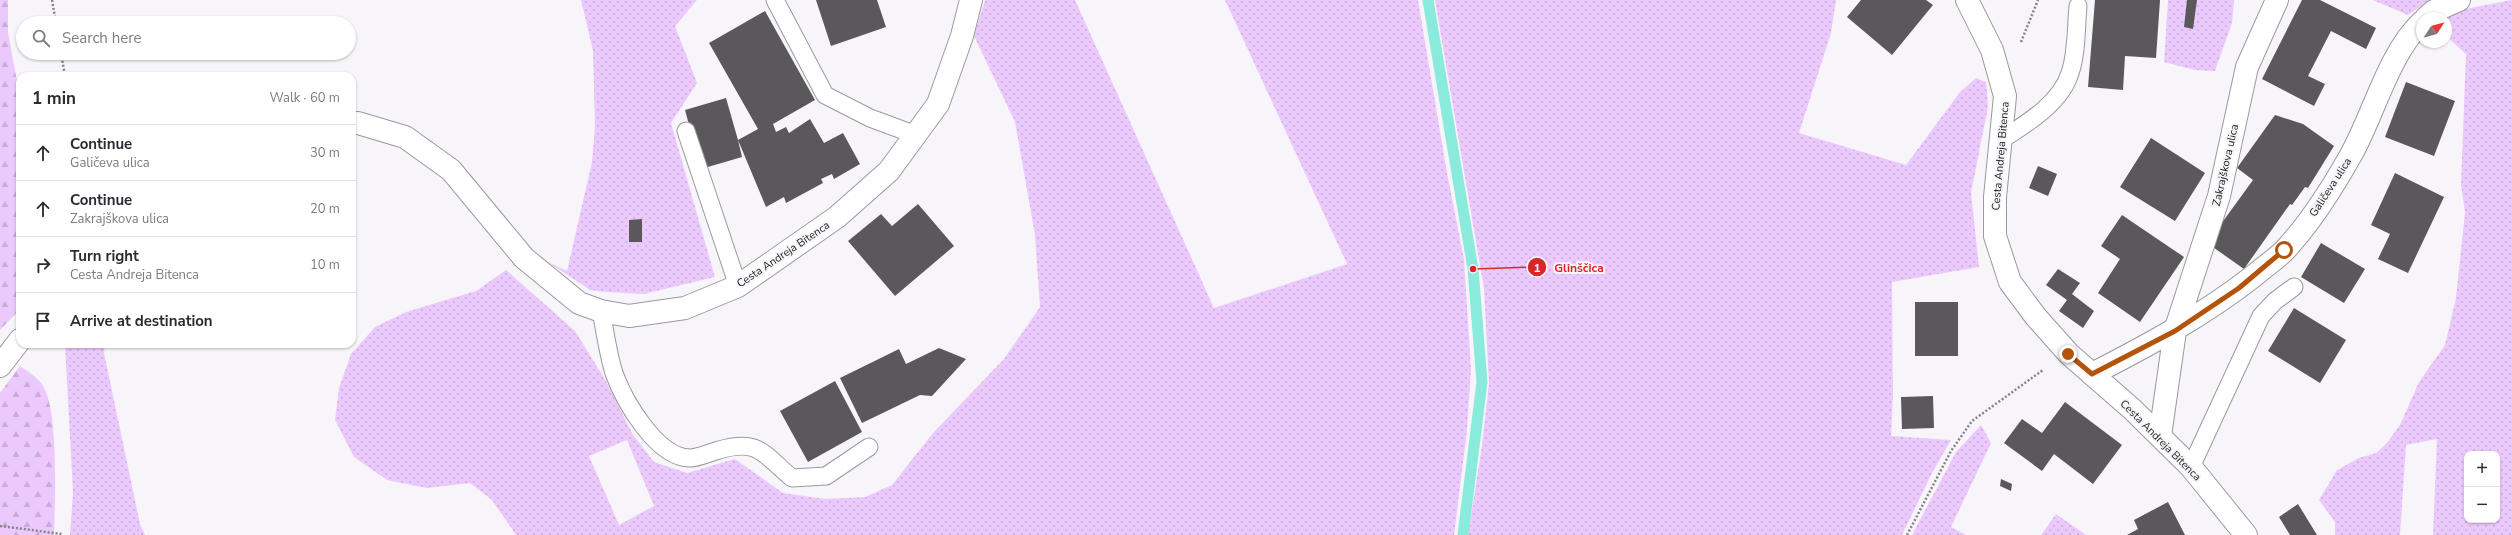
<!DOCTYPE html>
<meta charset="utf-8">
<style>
:root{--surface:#fff;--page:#f2f2f3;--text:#2b2b33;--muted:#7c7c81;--line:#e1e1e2}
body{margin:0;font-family:"Nunito Sans",sans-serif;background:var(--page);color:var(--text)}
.controls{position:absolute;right:12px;bottom:12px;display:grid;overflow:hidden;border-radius:8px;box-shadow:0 1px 3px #0004}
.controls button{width:36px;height:36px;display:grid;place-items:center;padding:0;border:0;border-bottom:1px solid var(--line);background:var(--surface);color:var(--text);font:20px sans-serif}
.compass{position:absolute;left:2416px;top:12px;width:36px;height:36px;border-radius:50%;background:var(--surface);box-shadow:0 1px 3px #0004;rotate:54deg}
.stop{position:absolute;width:12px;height:12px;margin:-9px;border:3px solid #b45309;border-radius:50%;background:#fff}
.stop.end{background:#b45309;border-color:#fff;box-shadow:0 1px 4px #0008}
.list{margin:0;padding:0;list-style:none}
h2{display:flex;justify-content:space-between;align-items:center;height:52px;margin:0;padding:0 16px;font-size:17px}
h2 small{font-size:13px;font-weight:400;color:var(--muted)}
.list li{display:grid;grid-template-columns:26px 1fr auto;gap:12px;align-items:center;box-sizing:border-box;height:56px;padding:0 16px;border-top:1px solid var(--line)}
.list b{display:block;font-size:15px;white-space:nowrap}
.list p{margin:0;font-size:13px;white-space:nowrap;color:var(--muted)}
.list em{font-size:13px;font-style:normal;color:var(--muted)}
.icon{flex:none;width:22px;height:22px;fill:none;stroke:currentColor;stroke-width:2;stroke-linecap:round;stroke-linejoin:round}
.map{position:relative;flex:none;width:2512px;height:535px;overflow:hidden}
.search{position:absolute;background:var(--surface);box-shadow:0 1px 3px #0004;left:16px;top:16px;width:340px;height:44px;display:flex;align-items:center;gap:10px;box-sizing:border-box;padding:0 14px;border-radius:22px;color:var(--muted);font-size:15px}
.panel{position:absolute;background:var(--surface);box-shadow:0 1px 3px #0004;left:16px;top:72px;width:340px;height:276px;border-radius:12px}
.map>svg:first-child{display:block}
.grass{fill:url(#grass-dots);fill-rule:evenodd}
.forest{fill:url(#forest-firs)}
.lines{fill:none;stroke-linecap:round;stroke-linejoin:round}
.stream{stroke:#8aebdc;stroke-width:11}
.building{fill:#5a585b}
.service-casing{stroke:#9c999d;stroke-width:19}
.minor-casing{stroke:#9c999d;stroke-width:24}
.tertiary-casing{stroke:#9c999d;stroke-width:24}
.path{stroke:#858386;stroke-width:2.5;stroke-dasharray:2 2;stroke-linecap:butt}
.service{stroke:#fff;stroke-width:17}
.minor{stroke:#fff;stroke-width:22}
.tertiary{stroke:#fff;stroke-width:22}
.route{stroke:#b45309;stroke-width:5}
.labels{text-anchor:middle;stroke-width:4;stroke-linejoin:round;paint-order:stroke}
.street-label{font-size:11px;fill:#222122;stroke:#f7f5f9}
.leader{fill:none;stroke:#d62828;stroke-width:1.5}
.callout-dot{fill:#d62828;stroke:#f7f5f9;stroke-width:1.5}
.mark-label{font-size:12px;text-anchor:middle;font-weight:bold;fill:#fff}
.callout-label{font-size:12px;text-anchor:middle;font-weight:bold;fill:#d62828;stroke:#f7f5f9;stroke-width:4;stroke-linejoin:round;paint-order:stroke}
</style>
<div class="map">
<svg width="2512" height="535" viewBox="0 0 2512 535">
<defs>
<pattern id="grass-dots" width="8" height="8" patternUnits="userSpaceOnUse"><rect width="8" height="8" fill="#ecc9fc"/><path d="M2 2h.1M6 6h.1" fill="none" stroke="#caacd8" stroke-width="1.8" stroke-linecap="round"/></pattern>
<pattern id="forest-firs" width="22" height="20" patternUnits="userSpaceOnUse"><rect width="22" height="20" fill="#ecc9fc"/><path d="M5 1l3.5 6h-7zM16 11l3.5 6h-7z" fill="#caacd8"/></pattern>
</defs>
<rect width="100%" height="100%" fill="#f7f5f9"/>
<path class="grass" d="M581,0H697L675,26L697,83L671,123L715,277L644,294L607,292L590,290L548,262L567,271L592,162L595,127L593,51Z
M985,0H1075L1214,308L1347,264L1225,0H1418L1447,173L1464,259L1471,369L1467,430L1454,535H516L492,500L470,483L427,488L387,480L354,457L335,420L339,388L351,354L375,327L406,312L476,291L506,270L575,331L606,381L633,435L654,462L687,473L735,459L783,493L826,499L865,497L892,485L933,433L1004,359L1040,307L1035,235L1015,122L974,36ZM627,440L654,506L619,525L589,456Z
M1435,0H1836L1831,33L1799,133L1906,165L1960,92L1976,78L1986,82L1988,107L1971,193L1979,267L1892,282L1893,395L1891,436L1951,440L1932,473L1902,535H1468L1482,446L1489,383L1484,289Z
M2168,0H2234L2232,23L2215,71L2195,70L2164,62Z
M2373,0H2430L2408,15Z
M2512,0V535H2433L2437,439L2406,445L2400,535H2335V522L2319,500L2337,470L2359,458L2376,453L2386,444L2400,425L2419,382L2445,345L2456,298L2465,212L2461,185L2466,54L2446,36V18H2444L2455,11ZM2467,454H2497V520H2467Z
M65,344H105L104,353L140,524L145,535H70L73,493Z
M1981,425L1991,443L1951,527L1966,535H1912L1956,452Z
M2056,514L2086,535H2041Z"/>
<path class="forest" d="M0,0H8V32L20,98V309L0,330Z
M20,366C27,371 39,378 43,386C59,411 55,503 54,535H0V393Z"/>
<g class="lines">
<path class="stream" d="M1428,0L1473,269L1482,382L1463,535"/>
</g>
<path class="building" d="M816,0H877L886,27L831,46Z
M1861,0H1926L1933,5L1892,55L1847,17Z
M2095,0H2160L2156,58L2125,56L2123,90L2088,87Z
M2187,0H2197L2193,29L2184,27Z
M2302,0H2320L2376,28L2366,49L2331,31L2308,76L2325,84L2314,106L2262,79Z
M765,11L815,100L773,124L776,132L786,127L789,133L810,119L824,143L843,133L860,164L834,179L832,174L821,179L823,183L786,203L784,197L766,207L738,140L742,157L701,169L685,110L726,98L738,140L758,129L709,43Z
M2406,82L2455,101L2434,156L2385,137Z
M2275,115L2303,124L2334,146L2308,188L2305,187L2292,205L2290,204L2244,269L2210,245L2213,235L2253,180L2237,168Z
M2151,138L2205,173L2175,221L2120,187Z
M2038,166L2057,174L2048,196L2029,188Z
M2395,173L2444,197L2408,273L2378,259L2390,234L2371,225Z
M918,204L954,246L895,296L848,241L881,214L892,226Z
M2122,215L2184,257L2140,322L2098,293L2120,259L2101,246Z
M642,219V242H629V220Z
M2321,243L2365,269L2344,303L2301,277Z
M2058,269L2080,283L2072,294L2094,311L2083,328L2059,311L2067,300L2046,285Z
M1915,302H1958V356H1915Z
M2294,308L2346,340L2320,383L2268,351Z
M939,348L966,359L932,396L920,395L862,423L840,378L899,349L906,364Z
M835,381L862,432L808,462L780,411Z
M1933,396L1934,428L1902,429L1901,397Z
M2065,402L2122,445L2093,484L2054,454L2042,471L2004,443L2022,419L2042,433Z
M2001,479L2012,484L2011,491L2000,486Z
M2168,502L2185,535H2127L2138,529L2134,520Z
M2298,504L2317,535H2290L2279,517Z"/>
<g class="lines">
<g class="service-casing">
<path id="service" d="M775,0L825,95L870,118L916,135
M686,131L738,286
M2001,140C2026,124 2061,103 2070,73C2077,53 2076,27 2078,6
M601,311C605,331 608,354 614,373C624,401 657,458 690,458C699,458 711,452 719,450C759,438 764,455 792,478L826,476L869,447
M2191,467L2261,316L2275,301L2294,287"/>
</g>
<g class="minor-casing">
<path id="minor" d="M2426,18L2434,11L2459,0
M2092,374C2149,345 2204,315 2255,275C2264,267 2276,259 2285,250C2312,221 2333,187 2352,153C2374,113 2389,53 2422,22
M2160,436L2175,331L2219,196L2247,67L2277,0"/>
</g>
<g class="tertiary-casing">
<path id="tertiary" d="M1967,0L1992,50L2005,96L1995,197V236L2010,282L2036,317L2069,354L2132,409L2191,467L2246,535
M352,123H358L405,137L451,170L524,258L579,303L601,311L629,316L685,308L738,286L837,217L889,171L938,104L962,36L971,0
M0,366L20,340"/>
</g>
<path class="path" d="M52,0L56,23
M2021,42L2038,0
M61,53L65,76
M0,526L62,534
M1907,535L1951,451L1972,421L2043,370"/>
<use href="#service" class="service"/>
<use href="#minor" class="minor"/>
<use href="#tertiary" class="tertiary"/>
</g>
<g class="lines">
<path class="route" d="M2068,354L2092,374L2175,331L2239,288L2284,250"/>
</g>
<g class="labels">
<g class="street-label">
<text transform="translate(2000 156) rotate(-85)" y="4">Cesta Andreja Bitenca</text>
<text transform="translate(2225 165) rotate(-77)" y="4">Zakrajškova ulica</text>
<text transform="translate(2330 187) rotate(-57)" y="4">Galičeva ulica</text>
<text transform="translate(783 254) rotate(-34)" y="4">Cesta Andreja Bitenca</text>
<text transform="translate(2161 440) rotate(45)" y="4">Cesta Andreja Bitenca</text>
</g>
</g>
<path class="leader" d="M1473 269L1537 267"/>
<g class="callout-dot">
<circle cx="1473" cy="269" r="4"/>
<circle cx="1537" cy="267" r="10"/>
</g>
<g class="mark-label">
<text x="1537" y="272">1</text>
</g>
<g class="callout-label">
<text x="1579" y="272">Glinščica</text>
</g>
</svg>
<div class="controls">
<button>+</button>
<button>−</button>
</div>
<svg class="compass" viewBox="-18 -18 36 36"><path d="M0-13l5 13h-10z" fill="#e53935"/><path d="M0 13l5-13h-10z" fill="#7c7c81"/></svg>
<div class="stop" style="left:2284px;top:250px"></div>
<div class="stop end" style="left:2068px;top:354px"></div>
<div class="search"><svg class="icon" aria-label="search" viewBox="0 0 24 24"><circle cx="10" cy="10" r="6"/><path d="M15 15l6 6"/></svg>Search here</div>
<section class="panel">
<h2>1 min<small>Walk · 60 m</small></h2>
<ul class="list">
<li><svg class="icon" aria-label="ahead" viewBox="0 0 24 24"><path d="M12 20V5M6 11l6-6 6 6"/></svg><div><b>Continue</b><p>Galičeva ulica</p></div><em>30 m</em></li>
<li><svg class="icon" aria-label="ahead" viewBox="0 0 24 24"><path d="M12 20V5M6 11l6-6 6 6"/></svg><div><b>Continue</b><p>Zakrajškova ulica</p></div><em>20 m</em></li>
<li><svg class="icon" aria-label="right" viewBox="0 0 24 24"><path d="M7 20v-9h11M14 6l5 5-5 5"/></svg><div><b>Turn right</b><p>Cesta Andreja Bitenca</p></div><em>10 m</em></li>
<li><svg class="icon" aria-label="arrive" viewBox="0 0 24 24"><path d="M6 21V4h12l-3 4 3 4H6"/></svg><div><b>Arrive at destination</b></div></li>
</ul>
</section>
</div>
